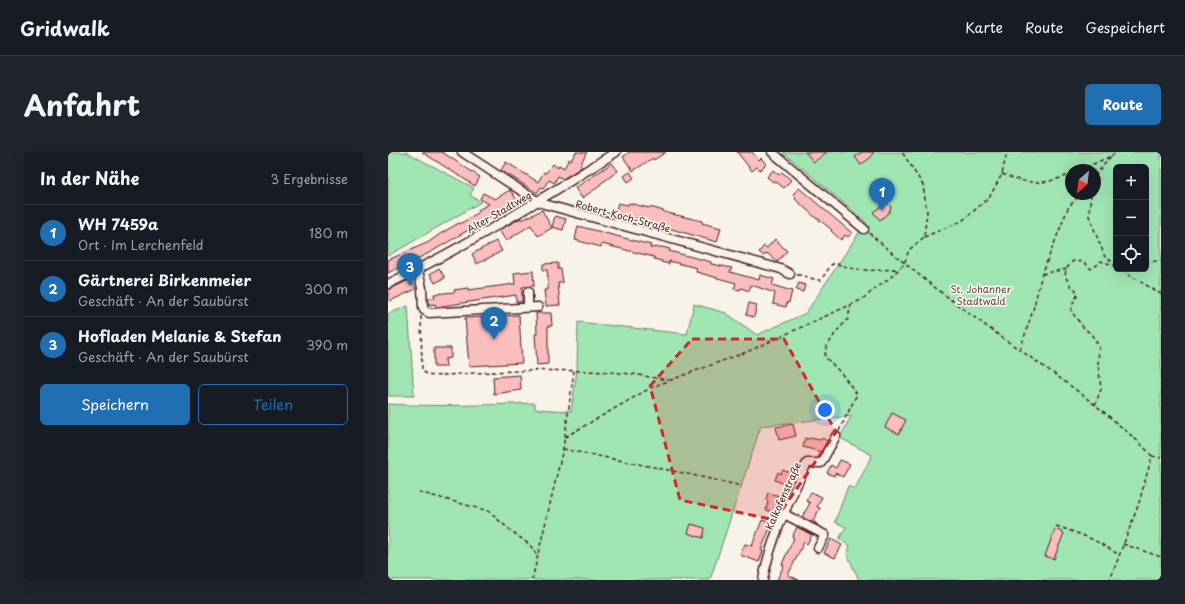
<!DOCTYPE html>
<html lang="de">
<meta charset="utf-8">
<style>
:root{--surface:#171b24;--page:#20242c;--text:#f1f3f6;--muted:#9ea1a6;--line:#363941;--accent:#1f6fb2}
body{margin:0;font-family:"Playpen Sans",sans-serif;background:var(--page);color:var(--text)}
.controls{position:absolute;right:12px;top:12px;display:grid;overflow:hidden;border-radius:6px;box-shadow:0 4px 16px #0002}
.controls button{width:36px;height:36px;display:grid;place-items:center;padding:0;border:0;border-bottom:1px solid var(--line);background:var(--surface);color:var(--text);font:20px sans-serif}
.compass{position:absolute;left:677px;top:12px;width:36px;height:36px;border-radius:50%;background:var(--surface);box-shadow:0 4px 16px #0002;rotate:208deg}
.you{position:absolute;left:437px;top:258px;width:14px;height:14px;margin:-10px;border:3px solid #fff;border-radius:50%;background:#1a73e8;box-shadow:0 0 0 6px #1a73e833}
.badge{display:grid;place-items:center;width:26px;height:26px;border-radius:50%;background:var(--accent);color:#fff;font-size:13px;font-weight:700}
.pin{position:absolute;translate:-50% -33px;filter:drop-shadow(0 1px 2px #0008)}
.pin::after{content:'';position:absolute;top:21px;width:14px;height:12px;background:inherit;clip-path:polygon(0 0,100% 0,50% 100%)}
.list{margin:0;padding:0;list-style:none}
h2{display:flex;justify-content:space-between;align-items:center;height:52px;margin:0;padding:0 16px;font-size:17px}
h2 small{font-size:13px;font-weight:400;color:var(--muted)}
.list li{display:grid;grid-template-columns:26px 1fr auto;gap:12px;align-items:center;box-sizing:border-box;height:56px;padding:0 16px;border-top:1px solid var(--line)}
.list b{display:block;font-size:15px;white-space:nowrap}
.list p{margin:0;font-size:13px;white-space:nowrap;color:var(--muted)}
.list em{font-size:13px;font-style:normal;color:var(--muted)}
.actions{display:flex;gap:8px;padding:12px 16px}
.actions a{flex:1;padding:9px 0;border:1px solid var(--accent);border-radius:6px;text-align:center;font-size:14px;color:var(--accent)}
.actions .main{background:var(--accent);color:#fff}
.icon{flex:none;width:22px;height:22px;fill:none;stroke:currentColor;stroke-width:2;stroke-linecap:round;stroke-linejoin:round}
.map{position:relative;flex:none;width:773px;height:428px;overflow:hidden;border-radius:6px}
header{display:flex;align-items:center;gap:24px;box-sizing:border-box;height:56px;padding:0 20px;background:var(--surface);border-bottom:1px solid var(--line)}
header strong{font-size:19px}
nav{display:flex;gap:22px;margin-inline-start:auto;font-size:14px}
.intro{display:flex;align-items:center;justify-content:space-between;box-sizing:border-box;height:96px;padding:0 24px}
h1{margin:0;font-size:28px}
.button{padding:10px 18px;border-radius:6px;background:var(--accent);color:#fff;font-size:14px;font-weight:700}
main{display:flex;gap:24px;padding:0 24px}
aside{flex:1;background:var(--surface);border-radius:6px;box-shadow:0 4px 16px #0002}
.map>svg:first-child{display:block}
.green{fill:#9fe5b2;stroke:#74826e;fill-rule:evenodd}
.building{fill:#fabebc;stroke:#4a1f2b}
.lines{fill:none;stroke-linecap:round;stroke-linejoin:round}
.minor-casing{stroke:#4a1f2b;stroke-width:11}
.path{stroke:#4a1f2b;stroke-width:1.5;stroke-dasharray:4 3;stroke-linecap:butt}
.minor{stroke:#f7f3e8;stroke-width:8}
.marked{fill:#d62828;fill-opacity:0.2;stroke:#d62828;stroke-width:3;stroke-dasharray:8 5;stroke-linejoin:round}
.labels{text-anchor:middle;stroke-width:3.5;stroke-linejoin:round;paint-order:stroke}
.street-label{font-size:10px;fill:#4a1f2b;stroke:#f7f3e8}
.park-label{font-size:10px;fill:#5f504d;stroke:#f7f3e8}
</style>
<header>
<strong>Gridwalk</strong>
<nav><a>Karte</a><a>Route</a><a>Gespeichert</a></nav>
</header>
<div class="intro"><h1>Anfahrt</h1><a class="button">Route</a></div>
<main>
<aside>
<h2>In der Nähe<small>3 Ergebnisse</small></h2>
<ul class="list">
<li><span class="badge">1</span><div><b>WH 7459a</b><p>Ort · Im Lerchenfeld</p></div><em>180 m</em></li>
<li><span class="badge">2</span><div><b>Gärtnerei Birkenmeier</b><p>Geschäft · An der Saubürst</p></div><em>300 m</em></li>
<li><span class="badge">3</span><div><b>Hofladen Melanie &amp; Stefan</b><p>Geschäft · An der Saubürst</p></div><em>390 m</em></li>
</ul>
<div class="actions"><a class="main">Speichern</a><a>Teilen</a></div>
</aside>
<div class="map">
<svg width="773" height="428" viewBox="0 0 773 428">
<rect width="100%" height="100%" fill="#f7f3e8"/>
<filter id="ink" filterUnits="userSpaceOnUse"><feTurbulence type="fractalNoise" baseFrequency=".025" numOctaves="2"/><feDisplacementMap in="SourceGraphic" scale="8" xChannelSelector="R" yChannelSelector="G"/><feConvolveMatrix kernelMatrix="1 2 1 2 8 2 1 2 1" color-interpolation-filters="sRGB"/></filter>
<g filter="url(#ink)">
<path class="green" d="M0,0H18L86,36L82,43L93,50L0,104Z
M395,0H773V428H471L459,402L462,394L451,387L458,375L447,370L460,334L467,337L484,303L452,286L463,264L373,274L322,428H0V252C49,255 98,253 147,251V257L183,259L189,218L190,170L299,182L306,152L338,161L369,183L418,161L478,70ZM728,15H758V117H728ZM683,18H707V42H683Z
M20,154L26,244H0V162Z"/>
<path class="building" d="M34,0H54L92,25L87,34Z
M188,0H199L192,13L194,15L175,27L170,24L166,31L161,28L155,36L153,35L149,41L113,18L118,10L150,30L156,20L158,21L165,12L170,16L171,13L176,16L181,7L183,8Z
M241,0H278L266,8L265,6L245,19L235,5Z
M349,0H364L371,8L373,6L378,12L372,18L369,15L364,19Z
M417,0H439L426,10Z
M474,0H485L483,5L473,13L467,5Z
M224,11L230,19L211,33L212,34L194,46L187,36Z
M385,18L391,23L394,20L403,28L396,36L387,29L385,30L379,25Z
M242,20L246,26L240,30L236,24Z
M411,36L464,81L460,85L457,83L453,88L443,79L444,78L429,66V67L407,47L408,45L405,42Z
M122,38L129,48L92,72L93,74L84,80L82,77L43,100L0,121V108L41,90L52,82L71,71L72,72L91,60L90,58L101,52L92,47L95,41L107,47Z
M230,51L240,53L241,51L261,56L262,55L276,59V60L314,69V71L333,76L329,90L227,61Z
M500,52L503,55L501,60L492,68L485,60L495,53Z
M154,58L164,76L150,84L143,73L118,89L111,78L133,66L134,68Z
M167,64L178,67L175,78L164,75Z
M190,74L263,93L262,96L274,95L282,97L281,99L323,110V112L344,116L342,120L371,128L372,123L386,127L384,133L404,139L401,151L399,150L398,155L385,152L387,141L363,133L361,139L353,136L352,138L346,137L348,131L308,120L309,116L281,109V112L273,110L274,109L266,107V105L214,92L213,95L187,88Z
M387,87L399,99L389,110L379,101L376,104L371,100L376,94L379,96Z
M108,89L114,99L89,112L84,102Z
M170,111V117H173L175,131H170L172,153L158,154L156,138H160V125L159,118H155V112Z
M51,116L57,126L47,131L42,122Z
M145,119L146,134L134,135V150H128V143L48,155L47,152L41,153L40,146H47L46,142L67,140L66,138L80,136V138L127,132L126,121Z
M23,127L28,137L2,149L0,146V138Z
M411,131L417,133L415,140L408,138Z
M361,151L369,153L366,165L358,163Z
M148,161H163L164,174H160V212L149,213L147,182H149Z
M131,163L134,211L81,214L77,166Z
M46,196H63V206L57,207L58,215H46Z
M132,223L133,238L106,242L105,225Z
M504,261L518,268L511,282L497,275Z
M405,272L408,284L391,288L388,275Z
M417,286L421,287L422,286L431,288L435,286L439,289L433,300L415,295Z
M452,308L462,312L455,325L447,321L446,324L439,321L443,313L448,316Z
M407,315L410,317L407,324L403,325L398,333L387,328L390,320L393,322L395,318L399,320L405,318Z
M423,340L434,345L429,355L432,356L425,369L429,372V373L414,365L422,351L418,349Z
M380,341L392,344L387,360L378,358L380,349L378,348Z
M374,368L384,371L373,398L375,399L371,410L352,403L357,392L364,394Z
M303,372L317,376L315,386L300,381Z
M409,375L424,383L419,392L416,390L400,423L411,428H389L396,413L394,412L406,386L404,385Z
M667,377L676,381L666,407L657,404Z
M443,387L454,393L447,406L436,401Z"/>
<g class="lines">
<g class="minor-casing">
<path id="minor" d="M74,0L149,49L156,52L393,117L402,122
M384,0L476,77
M30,118L34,136L35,155L36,158L41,161L150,155
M0,132C79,94 154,47 228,0
M140,140V155
M396,362L437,383L430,396
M375,428C382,388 402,347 419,311H433L448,284"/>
</g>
<path class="path" d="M723,4L729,0
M692,18L723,4L707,24
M614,22C640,33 657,33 683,22
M703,42L701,64L717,105L728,112
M481,81C529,123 580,162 632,198C664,220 695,242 724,267C738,279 752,290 764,304L750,354L722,428
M536,85L574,69L601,46L614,22L619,0
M758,111L773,108
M735,117L741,123L773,142
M654,122L678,117
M409,123C418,123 425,128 433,128L443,113L447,111C470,120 482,119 506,117L510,118
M33,164L34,218L39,223L46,224C107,219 171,216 233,221C249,222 265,226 281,228
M632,198L645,158L654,122L680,56L692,42
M707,253L713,237L710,211L711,194L703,182L695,175L683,159L685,151L689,144L688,138L683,134L677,124L678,117L685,109L696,110L703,117L709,113L713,109L728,114
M451,279L469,242L453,221L437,205L438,196L448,180L460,167L463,152
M177,285L264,235L361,199L473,148L503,125L516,112L521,98L536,85L539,60L535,33L514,0
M175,297L295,321L354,334
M764,304L773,306
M31,340L100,359L122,378L142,393L150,405
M668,374C693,382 709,388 731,403
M735,392L773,405
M144,428L175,297L186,219"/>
<use href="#minor" class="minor"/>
</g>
</g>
<path class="marked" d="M304,187H396L448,280L387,368L292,348L262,234Z"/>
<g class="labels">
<g class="street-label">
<text transform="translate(111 60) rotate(-30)" y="4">Alter Stadtweg</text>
<text transform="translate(235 64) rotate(15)" y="4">Robert-Koch-Straße</text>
<text transform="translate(395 344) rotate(-66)" y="4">Kalkofenstraße</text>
</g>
<g class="park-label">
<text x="593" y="141">St. Johanner<tspan x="593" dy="12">Stadtwald</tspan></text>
</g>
</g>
</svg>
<div class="controls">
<button>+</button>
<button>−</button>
<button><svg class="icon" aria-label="locate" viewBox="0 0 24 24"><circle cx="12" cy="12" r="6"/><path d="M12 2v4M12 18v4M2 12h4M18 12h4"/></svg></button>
</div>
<svg class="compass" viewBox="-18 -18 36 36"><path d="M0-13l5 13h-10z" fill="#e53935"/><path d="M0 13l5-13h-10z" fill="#9ea1a6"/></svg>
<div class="you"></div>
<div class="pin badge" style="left:494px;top:59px">1</div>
<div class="pin badge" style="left:106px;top:188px">2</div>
<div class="pin badge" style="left:22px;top:134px">3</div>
</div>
</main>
